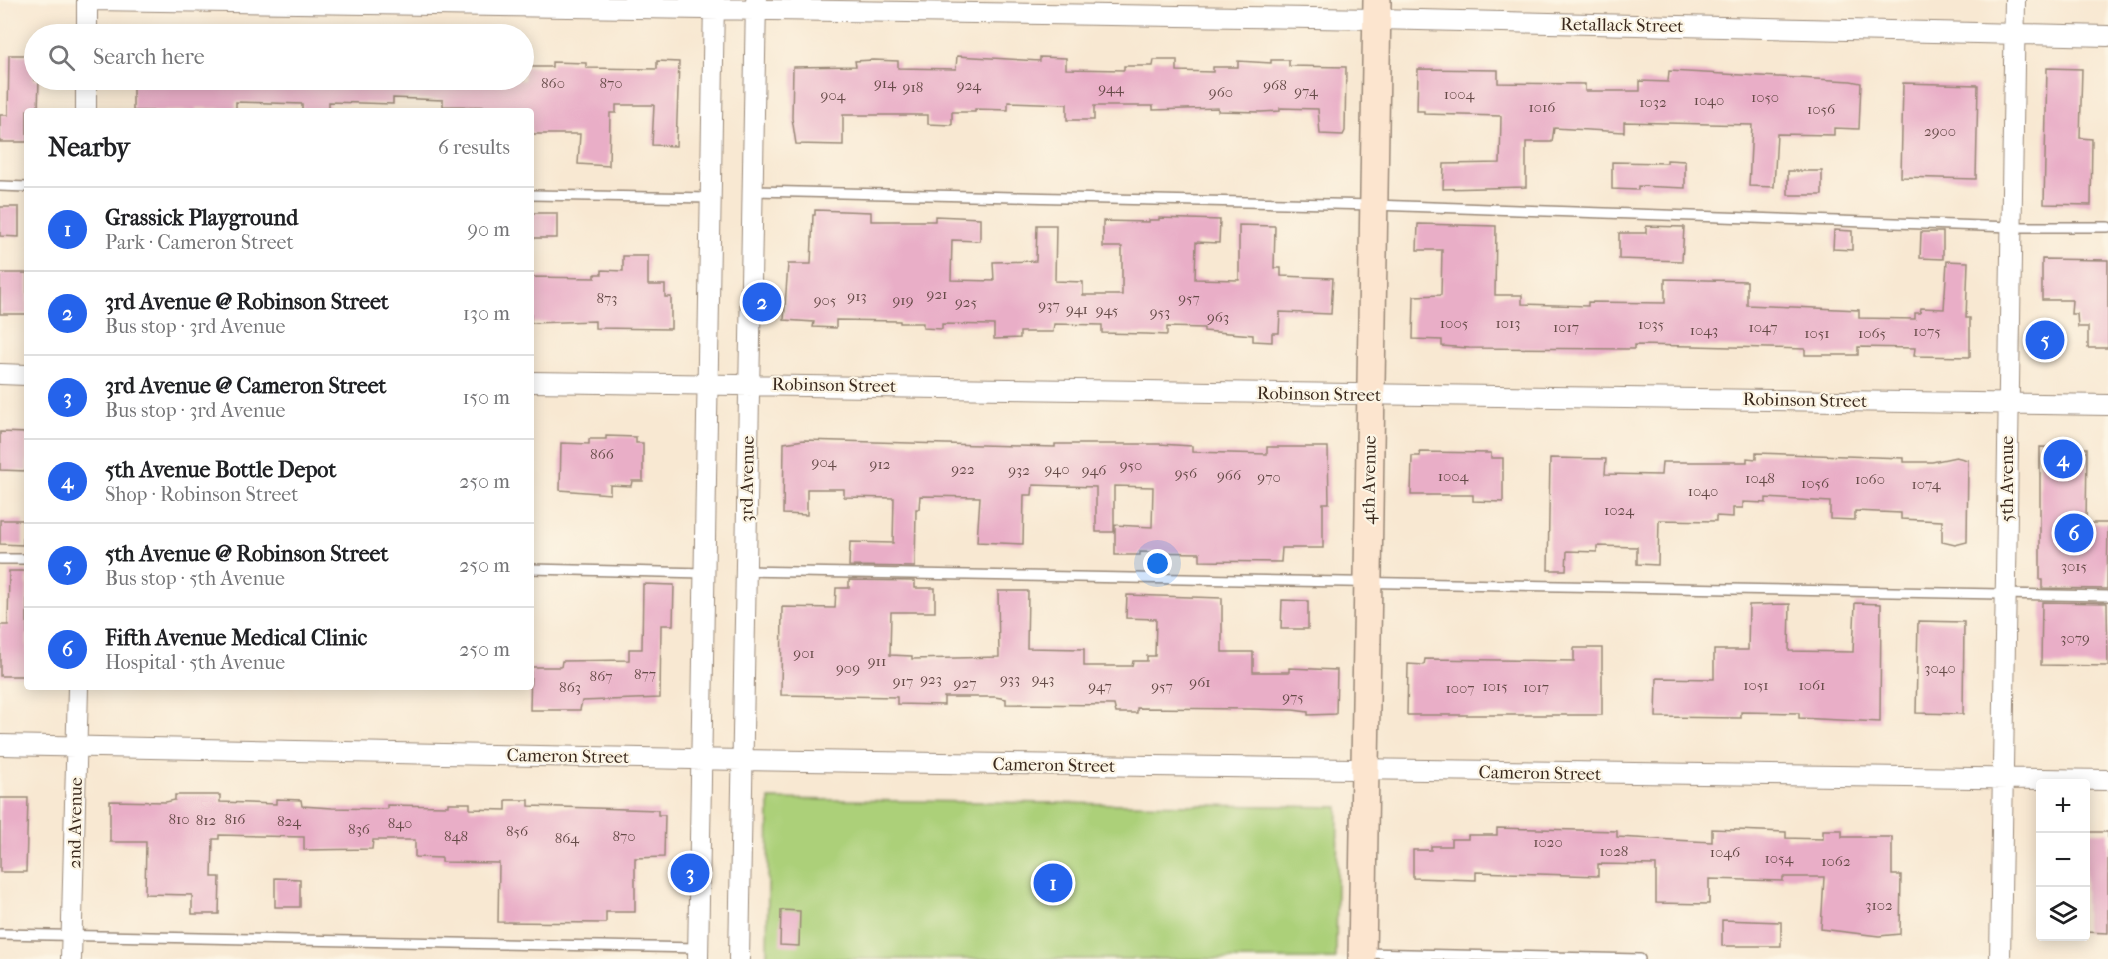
<!DOCTYPE html>
<meta charset="utf-8">
<style>
:root{--surface:#fff;--page:#f2f2f2;--text:#202124;--muted:#757577;--line:#e0e0e0;--accent:#2563eb}
body{margin:0;font-family:"IM FELL French Canon",serif;background:var(--page);color:var(--text)}
.controls{position:absolute;right:18px;bottom:18px;display:grid;overflow:hidden;border-radius:6px;box-shadow:0 3px 15px #0003}
.controls button{width:54px;height:54px;display:grid;place-items:center;padding:0;border:0;border-bottom:2px solid var(--line);background:var(--surface);color:var(--text);font:30px sans-serif}
.you{position:absolute;left:1158px;top:564px;width:21px;height:21px;margin:-15px;border:4px solid #fff;border-radius:50%;background:#1a73e8;box-shadow:0 0 0 9px #1a73e833}
.badge{display:grid;place-items:center;width:39px;height:39px;border-radius:50%;background:var(--accent);color:#fff;font-size:20px;font-weight:700}
.pin{position:absolute;translate:-50% -50%;border:3px solid #fff;box-shadow:0 2px 6px #0006}
.list{margin:0;padding:0;list-style:none}
h2{display:flex;justify-content:space-between;align-items:center;height:78px;margin:0;padding:0 24px;font-size:26px}
h2 small{font-size:20px;font-weight:400;color:var(--muted)}
.list li{display:grid;grid-template-columns:39px 1fr auto;gap:18px;align-items:center;box-sizing:border-box;height:84px;padding:0 24px;border-top:2px solid var(--line)}
.list b{display:block;font-size:22px;white-space:nowrap}
.list p{margin:0;font-size:20px;white-space:nowrap;color:var(--muted)}
.list em{font-size:20px;font-style:normal;color:var(--muted)}
.icon{flex:none;width:33px;height:33px;fill:none;stroke:currentColor;stroke-width:2;stroke-linecap:round;stroke-linejoin:round}
.map{position:relative;flex:none;width:2108px;height:959px;overflow:hidden}
.search{position:absolute;background:var(--surface);box-shadow:0 3px 15px #0003;left:24px;top:24px;width:510px;height:66px;display:flex;align-items:center;gap:15px;box-sizing:border-box;padding:0 21px;border-radius:33px;color:var(--muted);font-size:22px}
.panel{position:absolute;background:var(--surface);box-shadow:0 3px 15px #0003;left:24px;top:108px;width:510px;height:582px;border-radius:6px}
.map>svg:first-child{display:block}
.green{fill:#acd079;stroke:#747d4c;stroke-width:1.5}
.building{fill:#e9aec7}
.lines{fill:none;stroke-linecap:round;stroke-linejoin:round}
.lane-casing{stroke:#9a8978;stroke-width:12}
.street-casing{stroke:#9a8978;stroke-width:22}
.secondary-casing{stroke:#9a8978;stroke-width:30}
.lane{stroke:#fff;stroke-width:9}
.street{stroke:#fff;stroke-width:20}
.secondary{stroke:#fce5cf;stroke-width:27}
.labels{text-anchor:middle;stroke-width:4.5;stroke-linejoin:round;paint-order:stroke}
.number-label{font-size:15px;fill:#664b48}
.street-label{font-size:18px;fill:#3b2a1e;stroke:#fcf5e5}
</style>
<div class="map">
<svg width="2108" height="959" viewBox="0 0 2108 959">
<rect width="100%" height="100%" fill="#fcf5e5"/>
<filter id="ink" filterUnits="userSpaceOnUse"><feTurbulence type="fractalNoise" baseFrequency=".0167" numOctaves="2"/><feDisplacementMap in="SourceGraphic" scale="12" xChannelSelector="R" yChannelSelector="G"/><feConvolveMatrix kernelMatrix="1 2 1 2 8 2 1 2 1" color-interpolation-filters="sRGB"/></filter>
<filter id="wash" filterUnits="userSpaceOnUse"><feTurbulence type="fractalNoise" baseFrequency=".008" numOctaves="4" result="noise"/><feDisplacementMap in="SourceGraphic" scale="24" xChannelSelector="R" yChannelSelector="G"/><feGaussianBlur stdDeviation="1.35" result="paint"/><feColorMatrix in="noise" values="0 0 0 0 0 0 0 0 0 0 0 0 0 0 0 0 0 1.4 0 .05"/><feComposite in="paint" operator="in"/></filter>
<g filter="url(#wash)">
<rect width="100%" height="100%" fill="#f8e8d2"/>
<path class="green" d="M769,799L1338,807L1336,959H767Z"/>
<g id="blocks">
<path class="building" d="M9,55H34V80H39L38,110H27V142H0V115H8Z
M957,56L1040,61V57L1066,58V69L1124,70V66H1153L1154,60H1177V71L1213,72V67H1238V61L1271,63V60H1289V66L1346,67L1345,131L1343,135L1320,134L1318,109L1280,108V111L1261,112L1218,111V108L1153,110V106H1094V120H1067V104L1008,102V110L975,109V112H952V125L928,124V115H843V145L796,144L792,118L793,67L856,66L855,61L873,60L898,61V68L956,69Z
M657,61L679,62L676,146L652,145L654,105H616V113H610L609,166L578,164L580,134H531V111H512V107L443,106V100L393,98V104L329,102V111H302V104L236,102V109L196,108V111H133V80H524V67H552V62L586,63V68L657,69Z
M2047,68L2082,69L2080,138L2092,139L2091,205L2044,204Z
M1418,69L1498,70V83L1585,84V91H1640V81L1668,82L1669,71L1851,81L1861,83L1859,129L1834,128V135L1777,134L1774,187L1749,186L1752,125L1624,122V132L1554,128L1552,142H1526V187L1443,189L1444,164L1500,163L1501,116L1424,114V111H1417Z
M1903,83L1978,85L1976,179L1901,177Z
M1667,160L1685,161V188L1638,186V190L1612,189V162L1667,163Z
M1788,171H1822V195H1788Z
M0,207H19V237L0,236Z
M815,210L871,212V221H935V216L980,218V241L952,240L951,280L994,281L993,262L1036,261L1037,225H1056L1055,281L1083,282V295H1122V247H1103V221L1149,222V220H1159V218L1220,220L1219,243L1196,242L1195,279L1239,280V225L1275,226L1274,268H1281V276L1333,278L1331,314L1280,312L1279,333H1272V342L1253,341V335L1204,331V328L1167,327V335L1147,334L1102,333V325L1054,324L1053,332H1020V338L994,339V325L942,324V329L923,328V323H900V321L836,320V328L813,327L814,322L784,320L788,264H811L813,215H815Z
M531,213H557V238H531Z
M1418,224L1496,226L1495,295H1522V304L1588,306V302L1665,303V279L1747,281V305L1859,310V318L1915,319V313H1920L1921,308L1944,309L1947,261L1968,262L1966,318H1970V357L1914,356L1915,348L1858,347V355H1805V349L1693,346L1634,345V349L1469,348L1442,346V340L1413,339L1414,296L1441,295L1442,250H1417Z
M1646,226L1684,227L1682,261L1619,259V233H1646Z
M1834,230L1852,231V250L1833,249Z
M1921,232H1943V259L1920,258Z
M623,256H648V285H665V297H671V329L595,328V321L531,323V277L595,278V274H602V270L623,271Z
M2042,259L2108,260V348H2088V327H2078L2077,314H2071L2072,300H2042Z
M0,273H27V314H0Z
M0,432L27,433V471L0,470Z
M606,436L636,437V443H643V481H632L631,486L610,485V494L560,490L561,443L589,444V439H606Z
M804,440L1055,447V444H1159L1192,446V452L1267,454V447H1328L1329,503H1323V548H1282L1281,562L1200,561V553L1140,552V555H1115V525L1152,527L1153,487L1114,486V532H1096V487L1033,485L1032,495H1024L1023,544L977,542L980,497L920,496L919,509H916L915,567L849,566L850,542L893,543L894,498L844,497V489H807V515L783,514L784,443Z
M2040,447L2087,448L2086,523H2108L2107,589L2042,588V580H2040Z
M1419,452L1491,453V458H1503V502L1473,501V495H1411L1412,456H1420Z
M1756,453L1904,458V462H1932L1956,457L1968,460L1967,542L1955,545L1942,542V521L1901,519V513L1855,511V520L1830,519V502L1766,498V503L1743,502V508H1733V517L1716,516V521L1659,520L1658,565L1637,564V547L1597,546V552L1567,551L1566,570H1548L1550,458L1606,459L1605,474L1661,475L1662,462H1747V458L1756,459Z
M0,520H23V545L0,544Z
M9,571H27V676H0V625H8Z
M849,580L915,581V588H935V612H891L890,655L912,656V659L999,657L998,591H1028L1027,648L1084,649V666H1132L1133,661H1147V656H1155L1156,619L1126,618L1127,595L1222,598V652H1253V672H1289V668L1337,670L1336,714L1308,715V712L1293,710L1253,709L1137,708V713H1116L1114,705L1006,704V699L995,697H944V705L897,704V697L781,695L782,607L835,608L836,588H849Z
M643,584L674,585L673,625H661L660,698L582,701L580,710H530L531,667H561L562,661L629,660V649H642Z
M1282,600L1308,601V629H1281Z
M2042,602L2107,603L2108,666L2041,665Z
M1855,603L1881,604L1880,722L1799,718V713L1741,712V718L1656,717L1657,678L1714,679V650H1748L1749,605L1790,604L1789,651L1853,652Z
M1918,621L1964,622L1963,714L1916,713Z
M1574,648H1602V715H1407L1408,664L1424,665L1425,659L1574,661Z
M175,795H220V802L276,804V799L301,800L302,806L332,808L387,809V805L448,806V803H470V809L506,810V800H529V806L658,810V815H665L664,857L635,858V912H606V923L498,922L499,863L442,862V858L415,857V840H373L372,849L304,850V837L219,835V839H213L212,877H220L219,914H192V895L145,894L146,842H110V801L166,802L175,800Z
M0,798H28L26,872H0Z
M1497,828L1617,831V837L1692,841L1712,842V829L1786,832V838L1823,839V830H1842V837H1892V875H1901L1900,934L1879,936L1821,929L1824,877H1783V881L1709,879V904L1656,903V865L1598,864V876L1476,872V880L1413,878V850H1431V846H1451V839H1468V835H1497Z
M2085,832H2108V933L2085,932Z
M275,878L300,879V907H275Z
M781,910L800,911L799,946L780,945Z
M1722,920L1781,922V946H1722Z"/>
</g>
</g>
<g filter="url(#ink)">
<use href="#blocks" fill-opacity="0" stroke="#9a8978" stroke-width="1.5"/>
<g class="lines">
<g class="lane-casing">
<path id="lane" d="M0,186L27,187
M752,191L1374,205L2012,227H2108
M531,195L711,198
M0,559H27
M531,569L705,573
M746,571L2108,596
M0,934L698,948
M1364,953L1640,959"/>
</g>
<g class="street-casing">
<path id="street" d="M93,0L1377,19L2108,36
M87,34V0
M86,111V80
M0,374L27,375
M531,382L2108,405
M0,745L742,760L2108,780
M71,959L78,687
M698,959L714,0
M739,959L756,0
M2000,959L2015,0"/>
</g>
<g class="secondary-casing">
<path id="secondary" d="M1362,959L1377,0"/>
</g>
<use href="#lane" class="lane"/>
<use href="#street" class="street"/>
<use href="#secondary" class="secondary"/>
</g>
</g>
<g class="labels">
<g class="number-label">
<text x="553" y="88">860</text>
<text x="611" y="88">870</text>
<text x="885" y="88">914</text>
<text x="969" y="90">924</text>
<text x="1275" y="90">968</text>
<text x="913" y="92">918</text>
<text x="1111" y="93">944</text>
<text x="1306" y="96">974</text>
<text x="1221" y="97">960</text>
<text x="1459" y="99">1004</text>
<text x="833" y="100">904</text>
<text x="1765" y="102">1050</text>
<text x="1709" y="105">1040</text>
<text x="1653" y="107">1032</text>
<text x="1542" y="112">1016</text>
<text x="1821" y="114">1056</text>
<text x="1940" y="136">2900</text>
<text x="937" y="299">921</text>
<text x="857" y="301">913</text>
<text x="607" y="303">873</text>
<text x="1189" y="303">957</text>
<text x="825" y="305">905</text>
<text x="903" y="305">919</text>
<text x="966" y="307">925</text>
<text x="1049" y="310">937</text>
<text x="1077" y="314">941</text>
<text x="1107" y="315">945</text>
<text x="1160" y="317">953</text>
<text x="1218" y="322">963</text>
<text x="1454" y="328">1005</text>
<text x="1508" y="328">1013</text>
<text x="1651" y="329">1035</text>
<text x="1566" y="332">1017</text>
<text x="1763" y="332">1047</text>
<text x="1704" y="335">1043</text>
<text x="1927" y="336">1075</text>
<text x="1817" y="338">1051</text>
<text x="1872" y="338">1065</text>
<text x="602" y="459">866</text>
<text x="824" y="467">904</text>
<text x="880" y="469">912</text>
<text x="1131" y="470">950</text>
<text x="963" y="474">922</text>
<text x="1057" y="474">940</text>
<text x="1019" y="475">932</text>
<text x="1094" y="475">946</text>
<text x="1186" y="478">956</text>
<text x="1229" y="480">966</text>
<text x="1453" y="481">1004</text>
<text x="1269" y="482">970</text>
<text x="1760" y="483">1048</text>
<text x="1870" y="484">1060</text>
<text x="1815" y="488">1056</text>
<text x="1926" y="489">1074</text>
<text x="1703" y="496">1040</text>
<text x="1619" y="515">1024</text>
<text x="2074" y="571">3015</text>
<text x="2075" y="643">3079</text>
<text x="804" y="658">901</text>
<text x="877" y="666">911</text>
<text x="848" y="673">909</text>
<text x="1940" y="673">3040</text>
<text x="645" y="679">877</text>
<text x="601" y="681">867</text>
<text x="931" y="684">923</text>
<text x="1010" y="684">933</text>
<text x="1043" y="684">943</text>
<text x="903" y="686">917</text>
<text x="1200" y="687">961</text>
<text x="965" y="688">927</text>
<text x="1756" y="690">1051</text>
<text x="1812" y="690">1061</text>
<text x="1100" y="691">947</text>
<text x="1162" y="691">957</text>
<text x="1495" y="691">1015</text>
<text x="570" y="692">863</text>
<text x="1536" y="692">1017</text>
<text x="1460" y="693">1007</text>
<text x="1293" y="702">975</text>
<text x="179" y="824">810</text>
<text x="235" y="824">816</text>
<text x="206" y="825">812</text>
<text x="289" y="826">824</text>
<text x="400" y="828">840</text>
<text x="359" y="834">836</text>
<text x="517" y="836">856</text>
<text x="456" y="841">848</text>
<text x="624" y="841">870</text>
<text x="567" y="843">864</text>
<text x="1548" y="847">1020</text>
<text x="1614" y="856">1028</text>
<text x="1725" y="857">1046</text>
<text x="1779" y="863">1054</text>
<text x="1836" y="866">1062</text>
<text x="1879" y="910">3102</text>
</g>
<g class="street-label">
<text transform="translate(1622 25) rotate(1)" y="6">Retallack Street</text>
<text transform="translate(834 385) rotate(1)" y="6">Robinson Street</text>
<text transform="translate(1319 394) rotate(1)" y="6">Robinson Street</text>
<text transform="translate(1805 400) rotate(1)" y="6">Robinson Street</text>
<text transform="translate(747 479) rotate(-89)" y="6">3rd Avenue</text>
<text transform="translate(2007 479) rotate(-90)" y="6">5th Avenue</text>
<text transform="translate(1369 480) rotate(-89)" y="6">4th Avenue</text>
<text transform="translate(568 756) rotate(1)" y="6">Cameron Street</text>
<text transform="translate(1054 765) rotate(1)" y="6">Cameron Street</text>
<text transform="translate(1540 773) rotate(1)" y="6">Cameron Street</text>
<text transform="translate(75 823) rotate(-89)" y="6">2nd Avenue</text>
</g>
</g>
</svg>
<div class="controls">
<button>+</button>
<button>−</button>
<button><svg class="icon" aria-label="layers" viewBox="0 0 24 24"><path d="M12 4l9 5-9 5-9-5zM3 14l9 5 9-5"/></svg></button>
</div>
<div class="you"></div>
<div class="pin badge" style="left:1053px;top:883px">1</div>
<div class="pin badge" style="left:762px;top:302px">2</div>
<div class="pin badge" style="left:690px;top:873px">3</div>
<div class="pin badge" style="left:2063px;top:459px">4</div>
<div class="pin badge" style="left:2045px;top:340px">5</div>
<div class="pin badge" style="left:2074px;top:533px">6</div>
<div class="search"><svg class="icon" aria-label="search" viewBox="0 0 24 24"><circle cx="10" cy="10" r="6"/><path d="M15 15l6 6"/></svg>Search here</div>
<section class="panel">
<h2>Nearby<small>6 results</small></h2>
<ul class="list">
<li><span class="badge">1</span><div><b>Grassick Playground</b><p>Park · Cameron Street</p></div><em>90 m</em></li>
<li><span class="badge">2</span><div><b>3rd Avenue @ Robinson Street</b><p>Bus stop · 3rd Avenue</p></div><em>130 m</em></li>
<li><span class="badge">3</span><div><b>3rd Avenue @ Cameron Street</b><p>Bus stop · 3rd Avenue</p></div><em>150 m</em></li>
<li><span class="badge">4</span><div><b>5th Avenue Bottle Depot</b><p>Shop · Robinson Street</p></div><em>250 m</em></li>
<li><span class="badge">5</span><div><b>5th Avenue @ Robinson Street</b><p>Bus stop · 5th Avenue</p></div><em>250 m</em></li>
<li><span class="badge">6</span><div><b>Fifth Avenue Medical Clinic</b><p>Hospital · 5th Avenue</p></div><em>250 m</em></li>
</ul>
</section>
</div>
